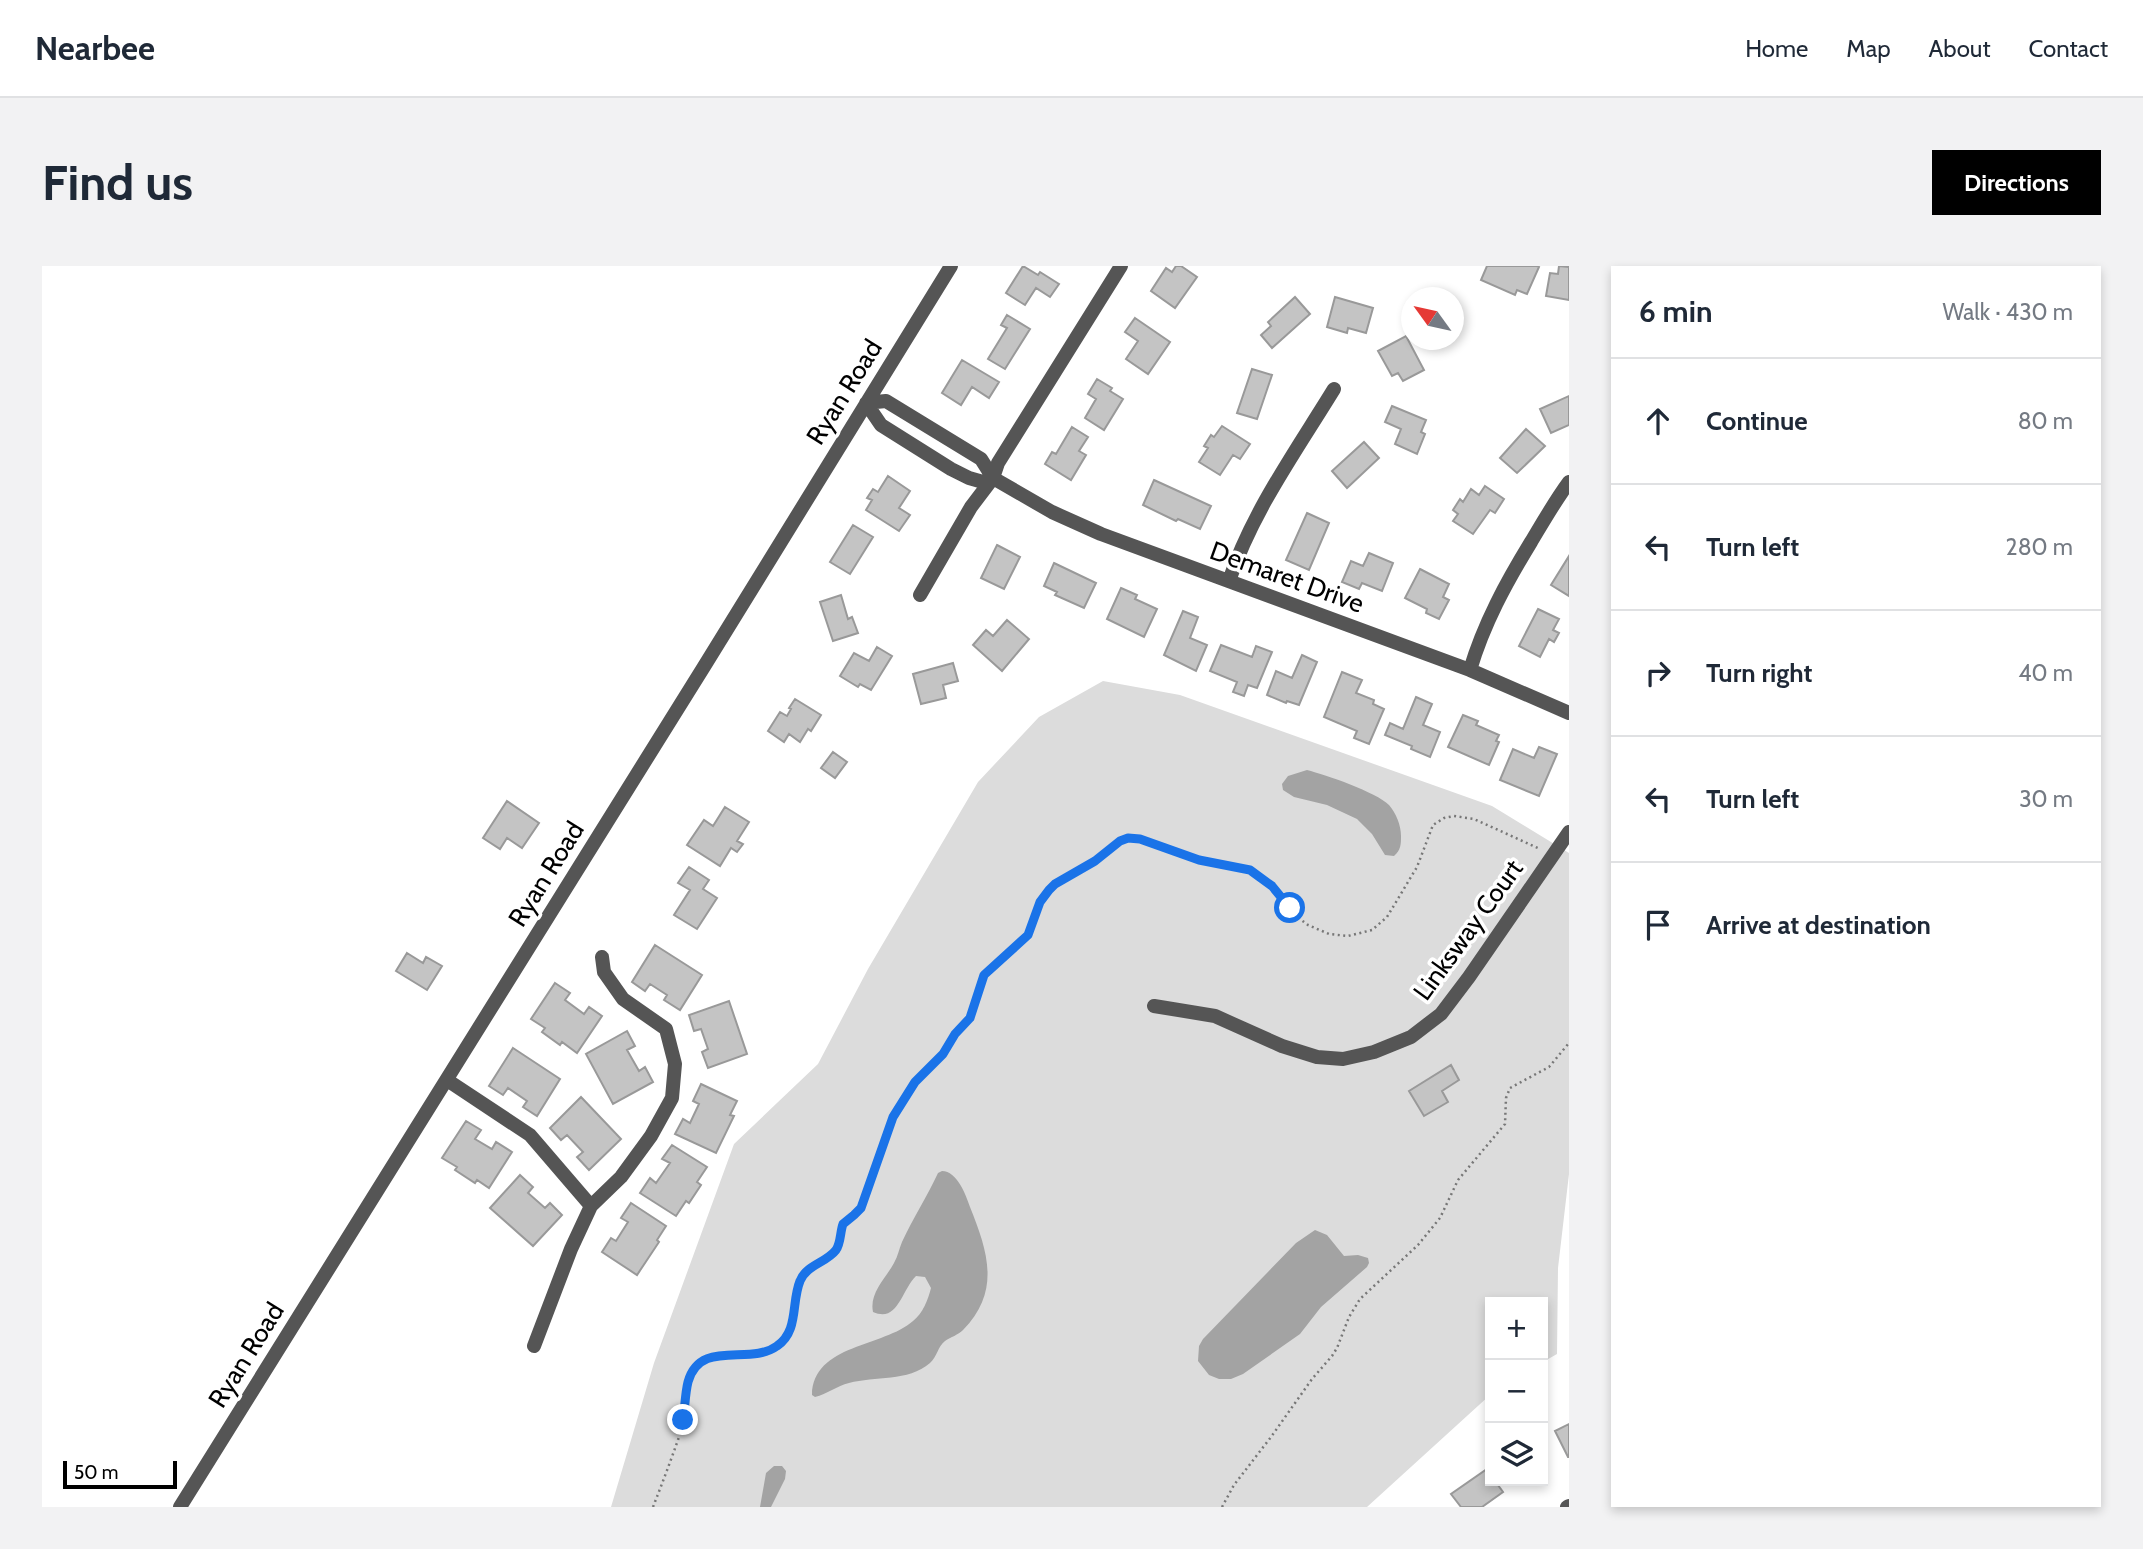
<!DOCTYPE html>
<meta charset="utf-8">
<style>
:root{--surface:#fff;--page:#f2f2f3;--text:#1f2937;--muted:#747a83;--line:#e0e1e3;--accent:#000}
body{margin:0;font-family:Cabin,sans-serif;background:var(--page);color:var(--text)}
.controls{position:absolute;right:21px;bottom:21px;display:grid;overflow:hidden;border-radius:0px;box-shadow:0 4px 10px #0003}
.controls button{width:63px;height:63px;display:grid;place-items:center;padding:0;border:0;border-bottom:2px solid var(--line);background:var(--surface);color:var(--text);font:35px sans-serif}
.compass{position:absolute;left:1359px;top:21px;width:63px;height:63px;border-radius:50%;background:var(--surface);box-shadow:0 4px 10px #0003;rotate:303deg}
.scale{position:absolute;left:21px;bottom:18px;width:114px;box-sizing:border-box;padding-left:7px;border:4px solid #000;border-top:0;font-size:19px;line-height:24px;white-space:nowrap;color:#000;-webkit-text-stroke:5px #fff;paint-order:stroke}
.stop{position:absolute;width:21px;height:21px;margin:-16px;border:5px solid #1a73e8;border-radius:50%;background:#fff}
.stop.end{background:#1a73e8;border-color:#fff;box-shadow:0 2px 7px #0008}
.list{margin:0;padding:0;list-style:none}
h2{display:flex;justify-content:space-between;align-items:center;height:91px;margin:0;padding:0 28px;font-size:30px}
h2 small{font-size:23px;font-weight:400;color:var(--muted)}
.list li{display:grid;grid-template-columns:46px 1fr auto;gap:21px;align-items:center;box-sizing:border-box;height:126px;padding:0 28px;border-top:2px solid var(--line)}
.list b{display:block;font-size:26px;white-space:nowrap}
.list em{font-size:23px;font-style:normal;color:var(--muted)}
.icon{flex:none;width:38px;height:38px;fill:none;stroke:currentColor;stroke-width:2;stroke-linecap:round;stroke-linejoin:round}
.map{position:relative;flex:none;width:1527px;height:1241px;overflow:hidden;border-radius:0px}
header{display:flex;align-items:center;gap:42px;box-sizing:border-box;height:98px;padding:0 35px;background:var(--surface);border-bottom:2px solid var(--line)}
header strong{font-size:33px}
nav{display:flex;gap:38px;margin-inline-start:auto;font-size:24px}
.intro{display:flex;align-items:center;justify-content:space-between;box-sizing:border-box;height:168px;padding:0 42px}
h1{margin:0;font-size:49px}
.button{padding:18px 32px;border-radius:0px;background:var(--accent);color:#fff;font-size:24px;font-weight:700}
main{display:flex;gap:42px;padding:0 42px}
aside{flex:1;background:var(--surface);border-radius:0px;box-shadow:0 4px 10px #0003}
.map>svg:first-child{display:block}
.green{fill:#dcdcdc}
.water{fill:#a3a3a3}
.building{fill:#c4c4c4;stroke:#999;stroke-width:2}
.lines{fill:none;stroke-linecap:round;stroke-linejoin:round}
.path{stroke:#777;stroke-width:2.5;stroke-dasharray:2 3.5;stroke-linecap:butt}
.minor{stroke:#555;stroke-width:14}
.route{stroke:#1a73e8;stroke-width:9}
.labels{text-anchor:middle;stroke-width:7;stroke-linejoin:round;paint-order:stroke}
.street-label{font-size:26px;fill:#000;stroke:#fff}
</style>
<header>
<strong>Nearbee</strong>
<nav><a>Home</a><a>Map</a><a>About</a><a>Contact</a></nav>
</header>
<div class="intro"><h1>Find us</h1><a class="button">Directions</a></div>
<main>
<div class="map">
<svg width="1527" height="1241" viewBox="0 0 1527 1241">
<rect width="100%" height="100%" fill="#fff"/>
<path class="green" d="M1061,415L1138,429L1450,540L1527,587V908L1516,1002L1515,1088L1501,1096V1036H1448V1129L1325,1241H569L612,1097L692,878L776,798L826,703L936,516L997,451Z"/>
<path class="water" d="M1265,504C1284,509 1334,526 1347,539C1354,547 1359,559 1359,570C1359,578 1359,584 1352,590L1343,589L1330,568L1315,553L1285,539L1252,531L1241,524L1240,518L1246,510Z
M900,905C915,905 924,929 928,941C946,986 959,1025 921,1064C916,1069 909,1071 903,1075C896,1080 895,1091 888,1097C866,1116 833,1110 807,1117C795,1120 785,1128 773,1131L770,1129C771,1078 842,1081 871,1055C881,1047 886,1034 889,1022L883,1011L874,1010C859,1025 856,1057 831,1046C827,1027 844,1012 852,997C856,990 857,983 860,976C871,952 885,931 896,907Z
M1273,964L1285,969L1302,990L1316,989L1326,992L1327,997L1325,1001L1279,1041L1258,1068L1201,1108L1189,1113H1177L1167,1109L1156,1095L1157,1080L1161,1073L1254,977Z
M732,1200H740L744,1205L743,1213L729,1241H718L724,1207Z"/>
<path class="building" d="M981,0L996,9L998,6L1017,18L1008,31L994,22L983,39L964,27Z
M1134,0H1139L1155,11L1133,42L1109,25L1124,2L1130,6Z
M1445,0H1495L1497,1L1485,28L1475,24L1473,29L1439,14Z
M1517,0L1527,1V34L1504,30L1508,7L1516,8Z
M1253,31L1268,48L1230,82L1219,69L1229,60L1226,56Z
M1293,31L1331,42L1324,67L1306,62L1305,67L1285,61Z
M965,49L988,63L963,103L946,93L965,62L959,59Z
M1093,52L1128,76L1106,108L1084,93L1096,75L1083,66Z
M1364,70L1382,104L1361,115L1356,107L1350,110L1336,85Z
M920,94L957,116L947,132L930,121L919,139L900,127Z
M1210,103L1230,109L1215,153L1195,147Z
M1055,113L1070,122L1068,125L1081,133L1062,164L1043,152L1054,133L1046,128Z
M1527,130V159L1509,167L1498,143Z
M1350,140L1384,154L1379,166L1383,168L1375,188L1353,178L1359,163L1343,156Z
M1180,160L1208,178L1198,193L1191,189L1178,209L1157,196L1166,182L1162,180L1169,169L1172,171Z
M1030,161L1046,171L1037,185L1044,189L1029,214L1003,198L1010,186L1014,188Z
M1484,163L1503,180L1475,207L1458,192Z
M1322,176L1337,192L1305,222L1290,205Z
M846,210L868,225L857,242L868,249L857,265L824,244L830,234L825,232L831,223L836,226Z
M1112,214L1169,240L1158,263L1136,253L1134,255L1101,239Z
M1443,220L1462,233L1453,247L1448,244L1431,268L1411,255L1416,248L1411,244L1418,233L1421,236L1429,223L1437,229Z
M1265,247L1287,257L1267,304L1244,294Z
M811,259L831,271L808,308L788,296Z
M955,279L978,291L962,323L939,312Z
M1327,287L1351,297L1340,325L1320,317L1317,323L1300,316L1309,295L1321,300Z
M1527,290V330L1509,319Z
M1012,297L1054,317L1042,342L1013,329L1015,326L1002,320Z
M1378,303L1407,318L1401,331L1407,334L1397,353L1384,347L1385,343L1363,332Z
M1079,322L1095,329L1093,333L1115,343L1102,371L1065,353Z
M799,329L806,353L810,351L816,367L791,375L778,336Z
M1496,343L1517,353L1511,364L1517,367L1512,376L1507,373L1498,391L1477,380Z
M1141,345L1156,351L1148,372L1165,379L1154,405L1122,389Z
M965,354L987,373L960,405L931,379L944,364L951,370Z
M1179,379L1210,391L1214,380L1230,386L1215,422L1206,419L1202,430L1191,426L1195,416L1168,405Z
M835,381L850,390L829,424L818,418L816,421L798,410L812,387L827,395Z
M1260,389L1275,396L1257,439L1245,435L1244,437L1225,429L1234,405L1250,412Z
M911,397L916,415L901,419L904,432L879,438L871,408Z
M1300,406L1320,414L1314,427L1332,434L1331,438L1342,443L1327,478L1312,472L1315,465L1282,451Z
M1374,431L1390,438L1381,459L1398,466L1388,491L1369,483L1370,480L1343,469L1348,457L1361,463Z
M753,433L779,449L769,465L766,463L758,476L747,468L742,476L726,465L738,446L745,450L749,443L747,442Z
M1421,449L1436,455L1434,459L1457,469L1454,475L1457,476L1447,499L1406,481Z
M1497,481L1515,488L1497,530L1458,514L1471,483L1492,492Z
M791,486L805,496L793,512L779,502Z
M465,535L497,557L480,582L465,572L458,583L441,572Z
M683,541L707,556L695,575L701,578L695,586L689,582L678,600L645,579L662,554L671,560Z
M647,601L667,614L661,623L675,632L655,663L632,649L648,624L636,617Z
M613,679L660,709L638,744L622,734L625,729L608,718L603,725L590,716Z
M365,687L381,697L384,691L400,700L385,724L354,705Z
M513,717L528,727L523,734L542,748L547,741L560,750L535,787L520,776L518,779L500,766L503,762L489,753Z
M687,735L705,788L666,802L660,786L666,783L659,763L652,765L647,749Z
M585,765L593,780L585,784L597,805L603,801L611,816L571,838L544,788Z
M471,782L518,813L495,850L481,841L485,835L466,822L461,829L447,820Z
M1409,799L1417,814L1400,825L1406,836L1382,850L1367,825Z
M659,818L695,835L688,849L692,850L674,887L633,868L641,853L648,857L657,838L651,835Z
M539,831L579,873L547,904L535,891L541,886L525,869L519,874L508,862Z
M424,855L439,864L433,873L450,883L454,876L470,886L447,922L435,914L433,917L413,904L415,901L400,892Z
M630,879L665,901L655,916L659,919L647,937L644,935L634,950L598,927L608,912L614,917L628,897L620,893Z
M478,909L491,921L486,927L503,942L508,937L520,949L491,980L448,942Z
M589,937L624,960L615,974L617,976L595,1009L560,986L569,972L574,975L586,956L579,952Z
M1527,1158V1191H1526L1513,1165Z
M1445,1203L1448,1208V1215H1453L1461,1226L1440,1241H1419L1409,1228Z"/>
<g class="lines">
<path class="path" d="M611,1241C620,1218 629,1194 637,1171C644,1148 639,1117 656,1099C675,1080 705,1096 728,1085C758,1070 747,1040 758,1015C765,999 785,997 794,984C799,976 798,966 801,958L812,949L819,942L851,851L873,816L901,788L913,768L928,752L933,741L939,712L945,705L986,669L998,636L1007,624L1012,618L1053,595L1082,573H1098L1157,594L1196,601L1213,607L1230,619L1254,650L1266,659L1287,668L1306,670L1330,664L1345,651L1375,601L1391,559L1402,552L1412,550L1432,553L1498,583
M1180,1241L1192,1219L1229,1171L1270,1113L1290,1090L1295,1082L1307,1051L1318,1033L1376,979L1398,952L1416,914L1463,858L1464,832L1468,822L1507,801L1527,777"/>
<path class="minor" d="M951,212L941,216L927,212L909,203L839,159L824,137L844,135L939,193L951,212L1010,246L1059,268L1428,404L1527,447
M1187,315C1210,246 1254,185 1292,123
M878,329L929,241L951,212L956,197L1079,0
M1428,404C1442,357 1464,317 1489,276C1501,256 1513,235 1527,216
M1112,740L1173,750L1240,780L1275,791L1301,793L1332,786L1369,771L1399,748L1427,711L1527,566
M405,814L488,869L549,940
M492,1080L529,983L549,940L579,911L609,870L630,832L633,798L624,763L581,733L562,706L560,691
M138,1241L663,399L909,0
M1525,1241L1527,1240"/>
</g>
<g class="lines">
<path class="route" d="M641,1154C643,1142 643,1128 646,1116C658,1072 708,1100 735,1080C757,1065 749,1037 758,1015C764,999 784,997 794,984C799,977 798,966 801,958L812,949L819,942L851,851L873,816L901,788L913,768L928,752L942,709L986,669L998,636L1007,624L1013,618L1053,595L1078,575L1086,572L1098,573L1157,594L1208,604L1230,620L1248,642"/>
</g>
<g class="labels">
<g class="street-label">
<text transform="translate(802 126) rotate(-58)" y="9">Ryan Road</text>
<text transform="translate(1245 311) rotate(20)" y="9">Demaret Drive</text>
<text transform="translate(504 608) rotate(-58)" y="9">Ryan Road</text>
<text transform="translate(1426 664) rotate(-54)" y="9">Linksway Court</text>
<text transform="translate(204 1089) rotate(-58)" y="9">Ryan Road</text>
</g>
</g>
</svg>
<div class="controls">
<button>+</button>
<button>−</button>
<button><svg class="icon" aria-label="layers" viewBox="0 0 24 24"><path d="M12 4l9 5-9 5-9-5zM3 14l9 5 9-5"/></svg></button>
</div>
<svg class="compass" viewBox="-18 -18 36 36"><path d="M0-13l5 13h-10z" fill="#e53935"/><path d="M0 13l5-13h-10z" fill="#747a83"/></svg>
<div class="scale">50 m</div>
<div class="stop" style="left:1248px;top:642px"></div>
<div class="stop end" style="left:641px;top:1154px"></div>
</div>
<aside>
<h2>6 min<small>Walk · 430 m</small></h2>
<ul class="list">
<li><svg class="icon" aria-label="ahead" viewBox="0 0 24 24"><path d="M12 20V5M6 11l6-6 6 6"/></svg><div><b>Continue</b></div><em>80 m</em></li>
<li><svg class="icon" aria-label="left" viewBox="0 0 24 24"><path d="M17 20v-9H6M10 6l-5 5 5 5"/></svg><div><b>Turn left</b></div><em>280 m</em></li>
<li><svg class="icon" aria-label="right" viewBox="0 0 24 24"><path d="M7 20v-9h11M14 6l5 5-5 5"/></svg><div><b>Turn right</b></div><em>40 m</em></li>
<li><svg class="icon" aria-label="left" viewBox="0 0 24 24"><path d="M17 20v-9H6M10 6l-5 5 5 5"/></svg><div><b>Turn left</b></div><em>30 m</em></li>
<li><svg class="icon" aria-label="arrive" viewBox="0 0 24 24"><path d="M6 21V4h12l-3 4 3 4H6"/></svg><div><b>Arrive at destination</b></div></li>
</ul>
</aside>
</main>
